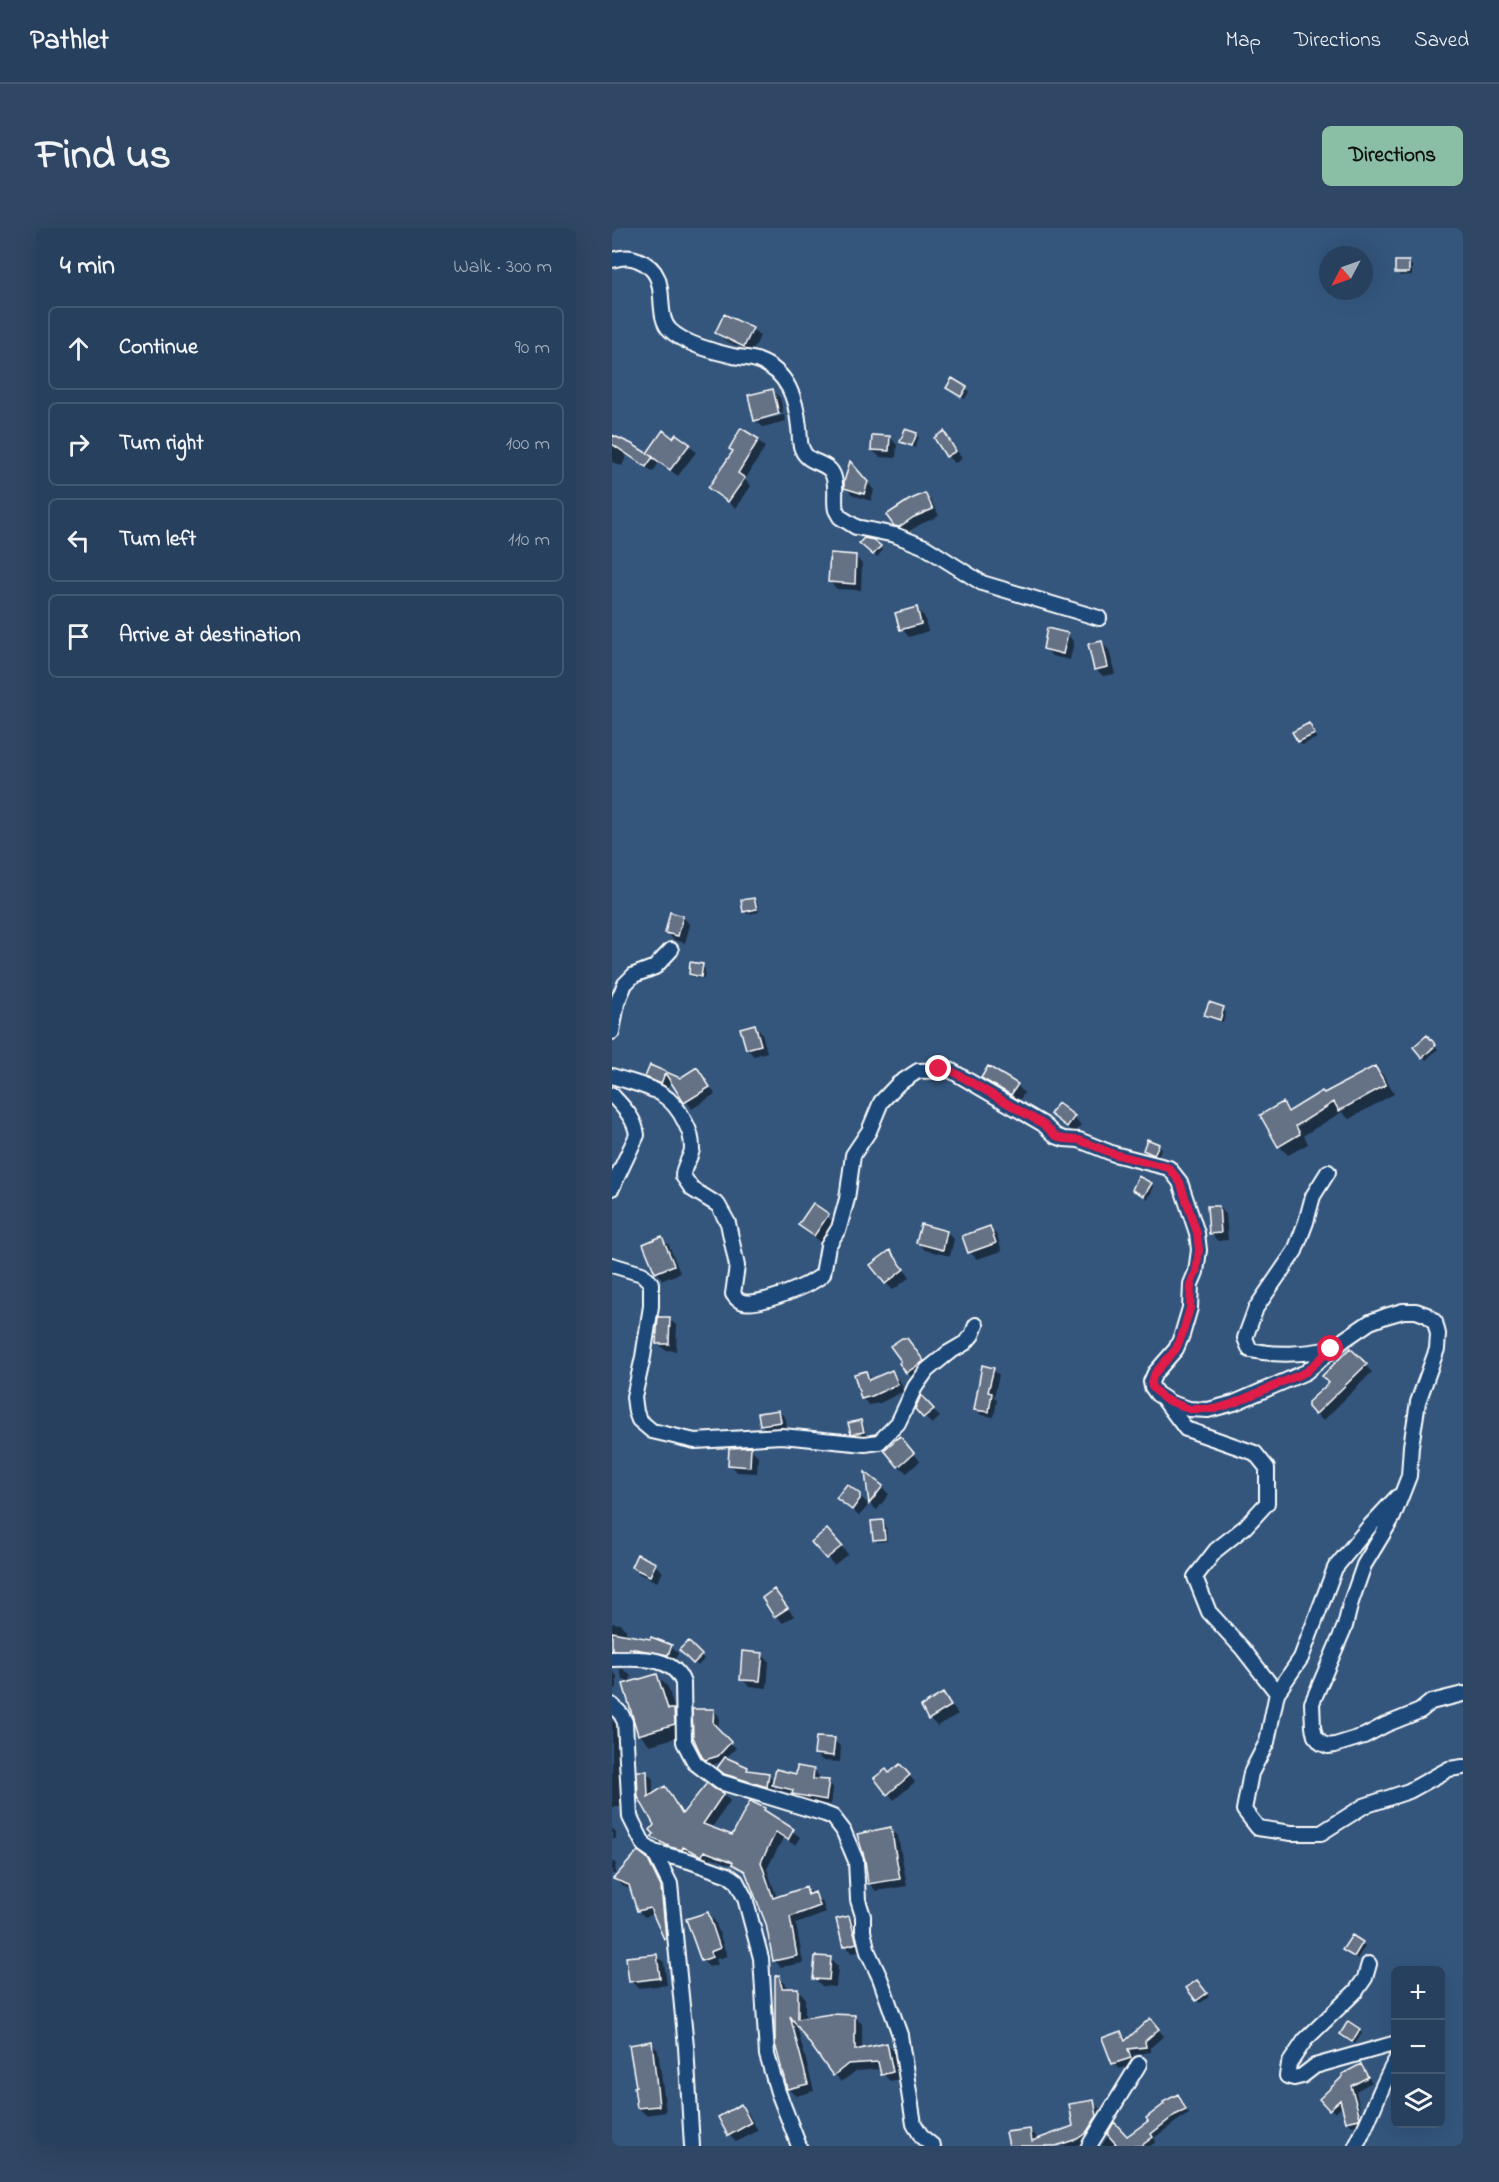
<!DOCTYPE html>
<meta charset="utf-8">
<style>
:root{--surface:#27405e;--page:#2f4764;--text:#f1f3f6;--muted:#a4afbc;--line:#435973;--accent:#8abfa5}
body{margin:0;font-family:"Indie Flower",sans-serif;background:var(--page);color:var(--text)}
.controls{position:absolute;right:18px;bottom:18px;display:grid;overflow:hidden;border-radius:9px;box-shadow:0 6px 24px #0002}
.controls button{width:54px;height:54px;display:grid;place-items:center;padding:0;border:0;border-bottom:2px solid var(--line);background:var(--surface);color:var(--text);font:30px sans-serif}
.compass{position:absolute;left:707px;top:18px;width:54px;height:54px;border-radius:50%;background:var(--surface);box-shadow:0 6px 24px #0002;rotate:229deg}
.stop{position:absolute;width:18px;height:18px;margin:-14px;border:4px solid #e11d48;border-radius:50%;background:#fff}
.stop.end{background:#e11d48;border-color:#fff;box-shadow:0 2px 6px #0008}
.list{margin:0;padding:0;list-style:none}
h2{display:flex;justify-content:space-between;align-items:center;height:78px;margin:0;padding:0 24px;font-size:26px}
h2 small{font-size:20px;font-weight:400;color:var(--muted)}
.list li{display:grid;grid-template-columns:39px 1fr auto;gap:18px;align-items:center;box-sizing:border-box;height:84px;margin:0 12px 12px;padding:0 12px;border:2px solid var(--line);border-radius:9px}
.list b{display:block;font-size:22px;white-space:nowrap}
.list em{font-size:20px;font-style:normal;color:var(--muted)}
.icon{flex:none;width:33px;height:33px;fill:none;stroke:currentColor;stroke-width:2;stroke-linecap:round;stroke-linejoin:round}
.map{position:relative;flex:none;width:851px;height:1918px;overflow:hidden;border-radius:9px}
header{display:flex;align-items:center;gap:36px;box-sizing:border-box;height:84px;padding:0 30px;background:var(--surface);border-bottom:2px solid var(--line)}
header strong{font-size:28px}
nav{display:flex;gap:33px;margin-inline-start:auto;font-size:21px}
.intro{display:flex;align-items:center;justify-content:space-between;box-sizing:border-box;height:144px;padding:0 36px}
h1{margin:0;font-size:42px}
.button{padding:15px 27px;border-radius:9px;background:var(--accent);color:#111;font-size:21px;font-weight:700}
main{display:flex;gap:36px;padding:0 36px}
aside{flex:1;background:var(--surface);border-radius:9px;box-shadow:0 6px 24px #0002}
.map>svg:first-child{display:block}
.shadow{fill:#0007}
.building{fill:#657184;stroke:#fff;stroke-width:1.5}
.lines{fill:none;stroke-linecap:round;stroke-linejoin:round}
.street-casing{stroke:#fff;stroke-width:18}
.street{stroke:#1f4a7a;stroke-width:14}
.route{stroke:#e11d48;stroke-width:8}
</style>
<header>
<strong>Pathlet</strong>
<nav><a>Map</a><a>Directions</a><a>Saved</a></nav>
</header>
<div class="intro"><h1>Find us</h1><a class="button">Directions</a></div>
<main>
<aside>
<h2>4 min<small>Walk · 300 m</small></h2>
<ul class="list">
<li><svg class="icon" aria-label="ahead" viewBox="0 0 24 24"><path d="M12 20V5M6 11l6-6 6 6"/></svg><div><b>Continue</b></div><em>90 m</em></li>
<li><svg class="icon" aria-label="right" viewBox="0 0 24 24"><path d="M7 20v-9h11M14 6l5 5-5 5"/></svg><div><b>Turn right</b></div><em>100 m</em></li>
<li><svg class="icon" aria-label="left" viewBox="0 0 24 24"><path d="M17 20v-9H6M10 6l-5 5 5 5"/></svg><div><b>Turn left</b></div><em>110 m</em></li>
<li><svg class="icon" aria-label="arrive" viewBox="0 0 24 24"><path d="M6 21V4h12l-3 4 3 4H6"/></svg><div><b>Arrive at destination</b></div></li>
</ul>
</aside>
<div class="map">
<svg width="851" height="1918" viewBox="0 0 851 1918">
<rect width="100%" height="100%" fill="#34567d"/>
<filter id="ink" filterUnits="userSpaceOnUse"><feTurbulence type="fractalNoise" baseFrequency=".0167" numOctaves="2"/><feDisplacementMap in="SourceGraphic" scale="12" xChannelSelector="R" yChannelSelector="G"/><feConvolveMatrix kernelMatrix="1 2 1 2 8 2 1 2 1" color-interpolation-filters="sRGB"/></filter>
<g filter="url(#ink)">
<path class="shadow" d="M797,34L800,38V47L788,48L785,44Z
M140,101L148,108L140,125L112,112L105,104Z
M354,160L357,163L353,171L339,163Z
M160,162L168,170L171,184L146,190V193L172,187L174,193L151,199L143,192Z
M332,205L339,213L350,231L343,235L335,228L324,210Z
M304,206L307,209L303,220L290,213Z
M0,209L19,217L42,232L62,212L77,217L84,224L66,248L47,234L41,244L15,227L10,238L0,234Z
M278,209L285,217L284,230L268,229L260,222Z
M146,212L153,219L133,252L139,258L124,280L98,260Z
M245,242L262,262L259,273L241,267L234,260Z
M313,266L320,274L327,288L309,296L294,305L291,304L283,297Z
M261,313L271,322L265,329L249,315Z
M243,328L250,336L249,362L225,361L218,354Z
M304,381L312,388L316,403L297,409L290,401Z
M455,406L462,414L458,432L440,428L433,420Z
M490,415L497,422L503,446L491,448L484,441Z
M697,497L705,510L690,517L687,514Z
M142,671L145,674L147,684L136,686L132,683Z
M71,689L78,697L73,715L62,712L54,704Z
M90,738L93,741L92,751L81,749L78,746Z
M611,781L614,784L611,794L597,790L594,787Z
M143,798L150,805L155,824L142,828L135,821Z
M815,809L826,821L814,832L803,819Z
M39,839L68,851L85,841L103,866L80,881L59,852L55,861L41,855L35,849Z
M763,839L772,848L782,866L737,891L730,884L692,907L696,916L676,927L667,918L670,876L678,884Z
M371,849L405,857L412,865L407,873L378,857Z
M447,877L469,897L463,905L447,893Z
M546,917L549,920L546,929L532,921Z
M539,956L542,959L536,971L521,962Z
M201,977L223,995L209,1015L187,997Z
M606,979L614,986L616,1012L606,1013L598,1005Z
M377,1000L385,1007L390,1023L365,1031L358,1024Z
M335,1004L342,1011L338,1028L313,1022L305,1014Z
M49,1010L57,1017L68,1045L51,1052L44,1044Z
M285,1031L298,1049L281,1062L274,1055Z
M57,1091L65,1098L64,1123L53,1122L45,1115Z
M300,1117L316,1139L300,1149L295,1144Z
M738,1122L760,1144L711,1193L697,1178L719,1155Z
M381,1142L387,1147L382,1169L385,1172L382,1189L369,1187L363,1181Z
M254,1144L261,1152L279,1144L287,1151L292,1163L268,1175L257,1177L250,1170Z
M309,1170L328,1189L320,1196L304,1181Z
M167,1183L174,1191L175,1201L157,1204L150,1197Z
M249,1194L252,1197L254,1207L243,1208L240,1205Z
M295,1217L308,1233L295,1245L287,1238Z
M138,1220L146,1228L145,1245L125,1244L118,1237Z
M255,1247L277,1266L265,1282L258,1276Z
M247,1267L255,1275V1279L247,1288L226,1270Z
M270,1294L274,1297L275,1313L266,1314L262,1311Z
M222,1310L236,1326L222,1337L201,1314Z
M26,1328L43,1337L51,1344L45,1354L28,1346L20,1338Z
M162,1363L182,1388L171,1395L164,1388Z
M0,1395L8,1396L14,1402V1408L59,1419L66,1425L63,1433L24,1426L0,1434Z
M76,1415L92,1431L86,1438L69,1422Z
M150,1426L157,1434L155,1460L137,1458L130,1451Z
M8,1441H11L19,1448L17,1456L10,1450Z
M0,1443L5,1448V1461L0,1460Z
M45,1448L56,1459L63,1484L73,1494V1507L38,1517L27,1506Z
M331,1467L346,1486L325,1498L318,1491Z
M101,1482L107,1488L106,1503L124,1520L113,1531L135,1540L140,1544L157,1547L162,1553L202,1542L207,1548L206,1553L216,1554L221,1559L219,1577L187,1571L182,1566L167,1562L163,1557L162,1564L120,1552L107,1540L112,1533L100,1537L91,1528Z
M0,1492L8,1500L13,1579H0Z
M222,1512L229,1519L228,1534L211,1533L204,1526Z
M34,1544L41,1551V1567L53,1560L60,1567L71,1587L102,1563L112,1566L118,1573L99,1601L121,1609L138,1575L152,1582L188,1609L183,1617L171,1610L155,1641L165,1670L194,1661L210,1673L214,1685L184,1696L191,1735L169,1739L162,1732L156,1696L136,1646L125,1639L99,1629L97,1633L78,1624L77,1628L66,1625L47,1616L41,1609L44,1606V1597L27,1569Z
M294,1544L303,1554L282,1572L264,1550Z
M0,1600L4,1604V1611H0Z
M278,1600L286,1608L295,1658L264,1663L257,1655Z
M34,1631L41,1638L55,1666L59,1717L53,1711L43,1686L33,1689L26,1683L20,1661L9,1657L3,1651Z
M0,1633L4,1636L3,1646H0Z
M95,1686L103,1693L115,1728L104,1731L106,1736L97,1739L90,1732Z
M237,1689L244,1697L251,1723L240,1725L233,1718Z
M750,1715L753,1718L745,1731L736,1725Z
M44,1727L52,1734L55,1757L26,1760L19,1753Z
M218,1731L226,1738L224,1759L210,1758L203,1751Z
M166,1749L174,1756L175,1761L186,1762L193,1769V1792L243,1789L250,1796V1822L275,1816L282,1824L288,1851L278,1853L271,1846L269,1841L244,1843L229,1854L184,1795L202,1863L184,1868L176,1861Z
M588,1757L597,1769L588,1775L585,1772Z
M544,1799L552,1808L539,1819V1824L521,1827L524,1836L507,1841L501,1835L509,1805L516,1812Z
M747,1802L750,1805L743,1816L733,1809Z
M39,1815L46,1822L54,1884L34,1887L26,1880Z
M748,1838L760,1854L744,1863L751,1895L740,1898L735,1893L731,1878L723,1885L709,1871Z
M566,1868L577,1886L568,1891L542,1910L544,1914L538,1918H489L504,1897L515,1910L538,1893Z
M481,1874L487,1880L490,1895L480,1911L463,1918H398L418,1902L424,1908V1913L463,1899Z
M129,1878L136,1885L146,1903L124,1914L117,1907Z"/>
<path class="building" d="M783,33H797V45H783Z
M112,86L141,100L132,119L103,105Z
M340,150L355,159L349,169L334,160Z
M161,161L167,186L142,193L136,167Z
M129,200L147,211L126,245L133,250L116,274L96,260L121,223L117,221Z
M293,201L305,205L300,218L288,214Z
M51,202L61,210L64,206L78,216L58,242L35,225Z
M332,203L344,223L334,229L322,210Z
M0,207L20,216L41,229L34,239L0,216Z
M260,207L278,208L277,223L259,222Z
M238,233L256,254L252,266L232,260V254Z
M313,265L321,281L302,289L287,299L282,298L274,287L297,272Z
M252,310L262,312L269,318L261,327L247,315Z
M218,325L244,327L243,356L216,354Z
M305,379L309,396L288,402L283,385Z
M435,400L456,405L451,426L431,421Z
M490,413L496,439L482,442L476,416Z
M697,495L703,506L686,514L680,504Z
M142,670L145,681L131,684L129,672Z
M58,684L71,688L66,708L53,705Z
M78,734L91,736L89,749L77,746Z
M597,774L612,779L608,792L592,787Z
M143,796L149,817L134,821L128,800Z
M815,807L824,817L810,830L801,819Z
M38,837L68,850L85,839L98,859L72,875L53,845L49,856L33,849Z
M376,838L406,856L399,867L369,850Z
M763,838L774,857L727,883L722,874L684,898L688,906L666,919L648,887L671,874L676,884L710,863L712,865Z
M446,875L463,888L455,899L438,886Z
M535,911L547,916L542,927L531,922Z
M526,948L540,955L532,968L520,962Z
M201,975L217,986L202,1008L186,997Z
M595,978H607L609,1005L597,1006Z
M309,996L335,1003L331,1022L304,1015Z
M378,998L384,1015L356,1025L350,1008Z
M50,1008L62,1037L43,1045L31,1016Z
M278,1022L292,1041L273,1056L258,1037Z
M46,1089H58L57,1116H44Z
M290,1110H295L312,1133L294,1145L287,1135L289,1133L278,1118Z
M738,1120L755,1136L703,1187L696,1179V1174L717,1155L710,1148Z
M370,1137L382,1140L376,1164L380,1165L377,1184L362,1182Z
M280,1142L286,1156L260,1168L249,1171L242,1146L254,1143L257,1152Z
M309,1167L322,1181L311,1190L303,1181Z
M167,1182L169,1194L148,1197L146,1185Z
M249,1192L252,1204L239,1206L236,1195Z
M288,1208L302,1225L286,1239L272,1222Z
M139,1219L138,1239L116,1237L117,1220Z
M253,1244L271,1258L257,1276Z
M235,1256L248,1266V1271L240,1282L224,1270Z
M271,1292L273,1311L261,1312L259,1293Z
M215,1301L230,1318L214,1331L199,1314Z
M25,1326L44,1335L38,1348L19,1339Z
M162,1361L176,1380L162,1389L150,1370Z
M0,1404L38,1411L39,1409L60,1417L56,1427L18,1420L17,1422H0Z
M76,1413L90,1427L81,1436L67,1422Z
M130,1423L151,1425L148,1453L128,1452Z
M45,1446L56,1481H62L63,1496L26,1507L11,1456Z
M331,1465L339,1478L316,1492L309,1478Z
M80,1481H102L101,1495L119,1514L106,1528L93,1532L90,1529L81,1509Z
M204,1509L223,1510L221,1528L202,1526Z
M113,1529L136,1539L135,1542L157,1545L155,1559L112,1546L105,1540Z
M288,1536L298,1547L275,1567L262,1550L274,1541L277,1545Z
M185,1538L202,1541L201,1551L217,1552L214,1572L180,1566L181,1562L160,1557L164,1541L184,1546Z
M25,1543H35L36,1569L53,1558L70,1586L95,1555L103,1561L112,1565L91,1596L120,1607L138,1573L153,1580L152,1582L182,1601L176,1612L164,1604L149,1634L161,1670L194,1659L196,1667L203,1664L208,1678L178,1689L185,1728L161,1733L154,1696L133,1643L120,1636L121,1634L92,1623L90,1628L71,1619L70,1622L58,1619L39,1609L42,1606L38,1602L42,1597L26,1569Z
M279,1599L288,1651L256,1656L253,1632L245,1606Z
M26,1623L35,1630L49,1659L54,1710L52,1711L38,1680L25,1683L17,1657L1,1651Z
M96,1684L108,1720L98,1724L100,1729L89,1733L74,1691Z
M237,1688L245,1715L231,1719L224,1691Z
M740,1707L751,1714L742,1729L730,1722Z
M45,1726L48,1750L17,1754L14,1729Z
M203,1728L219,1729L217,1752L201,1751Z
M167,1747L170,1760H186V1791L219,1786L243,1787V1822L275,1815L281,1844L269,1847L266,1834L236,1836L221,1848L178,1788L196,1856L175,1861L163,1816V1748Z
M585,1752L595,1765L584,1773L574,1760Z
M538,1790L547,1801L533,1813L534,1819L516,1821L519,1830L500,1836L490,1810L509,1803L513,1813Z
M736,1793L748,1801L740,1814L728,1806Z
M40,1813L47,1878L25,1880L22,1859L24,1858L17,1817Z
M749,1836L756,1849L739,1858L748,1889L747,1891L734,1894L728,1872L717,1882L707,1871L731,1848L730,1846Z
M566,1866L574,1882L563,1887L539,1906L541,1909L529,1918H502L504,1916L495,1906L502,1894L515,1908L536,1893L534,1890L552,1876L551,1874Z
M482,1872L485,1888L474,1905L465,1911L444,1918H397L394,1904L418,1901L420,1913L461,1898L457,1876Z
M129,1876L139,1895L116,1908L106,1889Z"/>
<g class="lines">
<g class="street-casing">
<path id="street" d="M0,32C9,29 18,28 26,32C62,46 40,84 58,102C71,115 102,124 121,128C129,130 139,129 147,133C176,144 184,171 187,199C188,206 187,215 190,221C195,235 210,233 218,242C227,252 221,271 224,282L228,289L244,299L283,307L313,319L370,355L487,390
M0,804L5,775L13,756L22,747L43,739L59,722
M0,848C33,859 57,860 73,894C78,904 80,910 80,921C79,930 71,938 71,948L80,961L106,977L116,995L125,1038L121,1066C124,1070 126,1073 131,1074C147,1078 201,1057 211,1046L216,1018L227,1000L235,971L241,927L257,903L269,874L286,856L306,843L338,842L431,896L444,908L452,911L467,912L502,926L557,940L568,954L585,1005L587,1022L584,1044L579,1056L578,1080L570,1107L564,1121L543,1145L539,1154L540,1159L545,1166L559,1175L577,1181L596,1182L622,1175L694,1144L733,1111L758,1094L774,1088L791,1083H804L815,1087L823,1094L826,1106L825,1121L806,1174L799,1218L797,1248L781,1289L752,1337L739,1374L733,1398L700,1475L701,1499L703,1508L709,1515L716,1518L723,1517L752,1508L773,1497L808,1483L819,1474L851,1466
M0,867C11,879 23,890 25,907L0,960
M716,944L701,968L694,994L683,1023L644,1080L633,1110L638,1122C666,1128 691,1126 719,1121
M0,1037L30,1046L39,1055V1078L31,1129L22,1169L24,1184L27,1192L40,1203L83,1213L170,1208L253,1216L267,1214L286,1195L303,1159L315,1142L336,1125L353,1115L360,1107L364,1097
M553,1173L574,1201L643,1225L655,1240V1275L633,1299L604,1322L583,1349L597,1384L630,1420L665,1465L655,1514L639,1545L632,1582L646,1600L679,1605H709L752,1578L797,1563L837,1541L851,1539
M0,1431C24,1431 61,1426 71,1455L72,1514L83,1535L108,1554L213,1586L221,1589L231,1602L244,1633L246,1672L251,1688V1703L256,1724L268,1750L288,1807L302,1896L310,1909L321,1918
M665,1465L689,1430L723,1340L756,1300L785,1269
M0,1477L9,1486L13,1494L18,1589L32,1617L42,1624L77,1633L116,1647L124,1653L133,1670L149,1730L155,1827L166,1864L187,1918
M42,1624L58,1656L74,1819L80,1918
M757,1736L753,1750L744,1763L693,1812L677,1836L675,1848L682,1850L690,1848L703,1838L781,1816L784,1817
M477,1918L527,1836
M744,1918C759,1890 768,1859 784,1832"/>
</g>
<use href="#street" class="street"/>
</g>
</g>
<g class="lines" filter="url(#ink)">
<path class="route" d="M327,841L338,842L431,896L444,908L452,911L467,912L502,926L557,940L568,954L585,1005L587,1022L584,1044L579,1056L578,1080L570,1107L564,1121L543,1145L539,1154L540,1159L552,1171L577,1181H603L622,1175L694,1144L719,1121"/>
</g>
</svg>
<div class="controls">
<button>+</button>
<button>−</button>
<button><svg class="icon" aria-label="layers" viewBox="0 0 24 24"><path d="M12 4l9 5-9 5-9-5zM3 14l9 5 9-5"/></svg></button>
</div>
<svg class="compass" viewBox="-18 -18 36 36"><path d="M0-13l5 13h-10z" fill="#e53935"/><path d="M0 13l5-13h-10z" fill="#a4afbc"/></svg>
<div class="stop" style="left:719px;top:1121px"></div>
<div class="stop end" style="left:327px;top:841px"></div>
</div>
</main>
